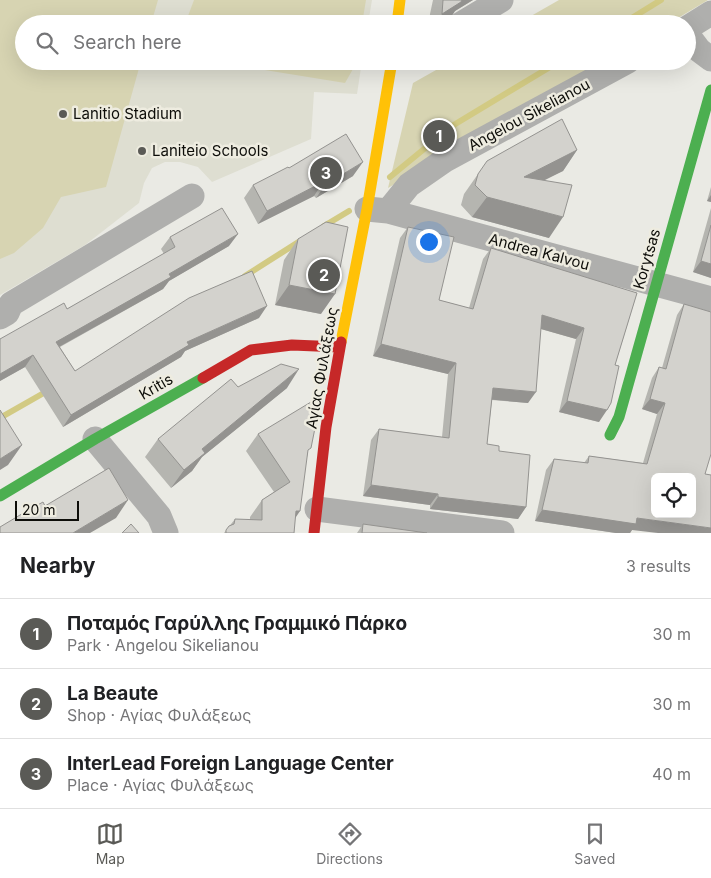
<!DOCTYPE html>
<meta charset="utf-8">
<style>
:root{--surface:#fff;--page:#f2f2f2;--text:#202124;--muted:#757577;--line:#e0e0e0;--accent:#5a5a56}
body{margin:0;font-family:Inter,sans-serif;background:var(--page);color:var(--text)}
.controls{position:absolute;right:15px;bottom:15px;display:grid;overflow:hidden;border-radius:8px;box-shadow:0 5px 20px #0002}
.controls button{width:45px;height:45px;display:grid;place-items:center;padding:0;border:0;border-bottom:1px solid var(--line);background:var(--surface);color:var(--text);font:25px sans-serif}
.scale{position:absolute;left:15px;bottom:12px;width:64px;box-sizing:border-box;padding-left:5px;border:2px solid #0d0d09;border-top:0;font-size:14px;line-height:18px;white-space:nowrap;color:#0d0d09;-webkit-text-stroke:4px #eeece0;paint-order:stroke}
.you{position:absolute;left:428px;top:241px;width:18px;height:18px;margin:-12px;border:4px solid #fff;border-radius:50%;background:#1a73e8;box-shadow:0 0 0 8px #1a73e833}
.badge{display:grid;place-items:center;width:32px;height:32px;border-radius:50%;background:var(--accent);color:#fff;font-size:16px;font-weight:700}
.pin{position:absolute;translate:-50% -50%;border:2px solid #fff;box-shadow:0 1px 5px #0006}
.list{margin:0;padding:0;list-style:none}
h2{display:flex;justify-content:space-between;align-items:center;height:65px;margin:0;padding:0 20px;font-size:21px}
h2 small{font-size:16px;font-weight:400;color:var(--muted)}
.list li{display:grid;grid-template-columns:32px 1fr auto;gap:15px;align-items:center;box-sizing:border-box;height:70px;padding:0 20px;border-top:1px solid var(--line)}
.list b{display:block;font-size:19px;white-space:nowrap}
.list p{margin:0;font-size:16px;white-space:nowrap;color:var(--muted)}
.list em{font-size:16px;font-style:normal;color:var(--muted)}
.icon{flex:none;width:28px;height:28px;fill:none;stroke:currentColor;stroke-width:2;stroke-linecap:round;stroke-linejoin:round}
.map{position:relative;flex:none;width:711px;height:533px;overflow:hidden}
.search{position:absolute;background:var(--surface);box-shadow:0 5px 20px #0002;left:15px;right:15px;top:15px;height:55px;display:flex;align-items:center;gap:12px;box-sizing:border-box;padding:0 18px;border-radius:28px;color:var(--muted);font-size:19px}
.sheet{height:275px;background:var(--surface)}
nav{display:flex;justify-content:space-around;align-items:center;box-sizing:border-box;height:70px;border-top:1px solid var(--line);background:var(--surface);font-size:14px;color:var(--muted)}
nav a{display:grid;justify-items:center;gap:2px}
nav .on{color:var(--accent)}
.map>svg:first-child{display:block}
.built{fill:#deded1}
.green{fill:#d7d4b2}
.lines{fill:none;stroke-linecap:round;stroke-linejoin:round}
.stream{stroke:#d2ca83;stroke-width:6}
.street{stroke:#afafad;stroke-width:25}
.fast{stroke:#4caf50;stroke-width:11}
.slow{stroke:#ffc107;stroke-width:11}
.jam{stroke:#c62828;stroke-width:11}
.wall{fill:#b5b5b0}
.shaded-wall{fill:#949390}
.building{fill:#d3d2cd;stroke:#949390;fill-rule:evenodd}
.poi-dot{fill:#5a5a56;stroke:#eeece0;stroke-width:2}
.labels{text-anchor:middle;stroke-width:5;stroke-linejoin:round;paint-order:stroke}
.poi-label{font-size:15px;fill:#0d0d09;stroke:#eeece0;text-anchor:start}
.street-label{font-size:15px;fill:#0d0d09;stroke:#eeece0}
</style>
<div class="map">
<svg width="711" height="533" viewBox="0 0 711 533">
<rect width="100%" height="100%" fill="#eaeae4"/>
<path class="built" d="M0,0H372L368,24H24V61H362L357,94L314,92L311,139L212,182L198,167L180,162H165L152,168L144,183L139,203L85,245L0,295Z"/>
<path class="green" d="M0,0H158L151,24H24V61H141L106,187L61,197L43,228L14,253L0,259Z
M194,0H366L362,24H185Z
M559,0H708L668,24H517Z
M209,61H355L353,69L345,83Z
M452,61H604L388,188L413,83Z"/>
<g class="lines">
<path class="stream" d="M622,24L661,0
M390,177L452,126L560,61
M324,226L349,211
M245,276L300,241
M0,418L49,390"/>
<path class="street" d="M461,24L501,0
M687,28L711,13
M687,34L699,50L711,59
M367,209L388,211L711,299
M388,211L409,185L445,160L628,61
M0,317L7,313L11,304L192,196
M95,439L159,516L166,533
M317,509L502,533"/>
<path class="fast" d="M610,435L619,417L711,90
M0,496L95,439L203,378"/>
<path class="slow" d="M397,24L400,0
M341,342L367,209L392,61"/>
<path class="jam" d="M203,378L251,350L292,345L340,347
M314,533L326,427L341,342"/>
</g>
<path class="wall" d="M433,0H473L455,11L447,23L445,24H429L430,14Z
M577,150L563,171L543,180L549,238L472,217L461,205L464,194L478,174Z
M289,168L353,176L316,198L314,196L258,224L244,198L253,185Z
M711,187V202L707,201Z
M711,208V278L693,272Z
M408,227L439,300L469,308L483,259L491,248L637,293L615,365L599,422L559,412L576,339L541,329L528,403L492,400L487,444L499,451L526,507L518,519L430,509V505L363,496L371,440L379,429L442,437L448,374L373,356L400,238Z
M170,237L229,246L169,281L163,289L60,347L75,371L259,318L185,351L181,357L63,427L25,367L0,381V339L67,309L164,254L161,249Z
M298,239L321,314L275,305L284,260Z
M684,304L711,312L632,530L630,533H616L535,521L546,470L554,459L584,463L589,456L643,463L657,414L642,409L652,378L659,367L662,368L677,315Z
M238,387L287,388L202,457L192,471L171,488L145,457L158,439Z
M258,434L308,452L295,518L294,533H224L235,519L250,520V517L262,500L274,492L246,451Z
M363,524L427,533H357Z"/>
<path class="shaded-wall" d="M460,0H473L455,11L447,23L445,24H435L442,14Z
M577,150L563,171L509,198L524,177Z
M363,162L353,176L316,198L325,185Z
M323,182L314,196L258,224L267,211Z
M711,195V202L707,201Z
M487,197L563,217L549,238L472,217Z
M238,234L229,246L169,281L163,289L48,353L56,342L169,274Z
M701,261L711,264V278L693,272Z
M289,285L335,294L321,314L275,305Z
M267,306L259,318L185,351L181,357L63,427L71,415L187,342Z
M542,315L584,328L576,339L534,327Z
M381,344L456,363L448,374L373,356Z
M33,355L25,367L0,381V374Z
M299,369L287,388L202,457L192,471L171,488L184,470L202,449Z
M493,388L536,392L528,403L485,399Z
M650,399L665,403L657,414L642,409Z
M567,401L607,410L599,422L559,412Z
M22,445L8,465L0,470V459Z
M371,485L438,494L430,505L363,496Z
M438,497L526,507L518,519L430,509Z
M128,500L116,518L90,533H73Z
M542,510L637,518L711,528V533H658L632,530L630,533H616L535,521Z
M296,511H300L288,529Z"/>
<path class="building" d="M443,0H462L461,2L442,14Z
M562,119L577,150L524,177L572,185L563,217L487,197L475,185L478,174L487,161Z
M346,134L363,162L325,185L323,182L267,211L253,185L288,167L289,168Z
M222,208L238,234L169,274L171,277L56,342L75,371L189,298L252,271L267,306L187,342L189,345L71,415L33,355L0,374V339L64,303L67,309L175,247L170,237Z
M326,222L348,227L335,294L289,285L298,239Z
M711,225V264L701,261Z
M408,227L454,237L439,300L473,309L491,248L637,293L615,365L619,366L611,403L607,410L567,401L584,328L542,315L536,392L493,388L487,444L499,446V451L530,455L526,507L438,497V494L371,485L379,429L449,438L456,363L381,344Z
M684,304L711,312V454L705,474L711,475V528L637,518L636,524L542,510L554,459L588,463L589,456L647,464L665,403L650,399L659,367L666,369ZM655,477H692V514H655Z
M281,364L299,369L202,449L205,453L184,470L158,439L231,379L238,387Z
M311,402L318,413L311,448L308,450L300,511H296L294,533H226V530L229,526L234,524L235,519L262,520V500L290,482L258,434Z
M0,410L22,445L0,459Z
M109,468L128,500L73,533H0V527L20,515L43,502L45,506Z
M131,524L139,533H122Z
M363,524L427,533H362Z"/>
<g class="poi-dot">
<circle cx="63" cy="114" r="5"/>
<circle cx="142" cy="151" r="5"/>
</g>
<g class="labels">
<g class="poi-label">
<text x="73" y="119">Lanitio Stadium</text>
<text x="152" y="156">Laniteio Schools</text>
</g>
<g class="street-label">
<text transform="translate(529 115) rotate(-28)" y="5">Angelou Sikelianou</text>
<text transform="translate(539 252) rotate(15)" y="5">Andrea Kalvou</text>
<text transform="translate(647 259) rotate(-74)" y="5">Korytsas</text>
<text transform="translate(322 368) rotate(-80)" y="5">Αγίας Φυλάξεως</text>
<text transform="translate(156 387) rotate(-30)" y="5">Kritis</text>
</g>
</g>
</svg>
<div class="controls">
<button><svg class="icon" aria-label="locate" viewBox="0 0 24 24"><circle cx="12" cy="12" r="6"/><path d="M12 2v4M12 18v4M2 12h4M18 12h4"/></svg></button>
</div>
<div class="scale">20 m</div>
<div class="you"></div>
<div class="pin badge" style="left:439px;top:136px">1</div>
<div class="pin badge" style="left:324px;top:275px">2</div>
<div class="pin badge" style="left:326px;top:173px">3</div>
<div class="search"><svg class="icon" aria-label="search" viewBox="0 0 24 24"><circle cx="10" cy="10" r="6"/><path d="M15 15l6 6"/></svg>Search here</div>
</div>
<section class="sheet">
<h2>Nearby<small>3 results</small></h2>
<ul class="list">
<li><span class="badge">1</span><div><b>Ποταμός Γαρύλλης Γραμμικό Πάρκο</b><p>Park · Angelou Sikelianou</p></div><em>30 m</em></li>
<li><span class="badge">2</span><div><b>La Beaute</b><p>Shop · Αγίας Φυλάξεως</p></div><em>30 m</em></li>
<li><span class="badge">3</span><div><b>InterLead Foreign Language Center</b><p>Place · Αγίας Φυλάξεως</p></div><em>40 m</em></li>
</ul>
</section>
<nav>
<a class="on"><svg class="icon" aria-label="map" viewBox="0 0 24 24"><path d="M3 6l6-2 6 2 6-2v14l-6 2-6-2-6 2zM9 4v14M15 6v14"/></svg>Map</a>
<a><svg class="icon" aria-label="directions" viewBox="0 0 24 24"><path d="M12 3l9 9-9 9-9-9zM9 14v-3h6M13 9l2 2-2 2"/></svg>Directions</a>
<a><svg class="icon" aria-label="saved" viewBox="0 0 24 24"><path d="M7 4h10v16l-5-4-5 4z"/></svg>Saved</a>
</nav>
